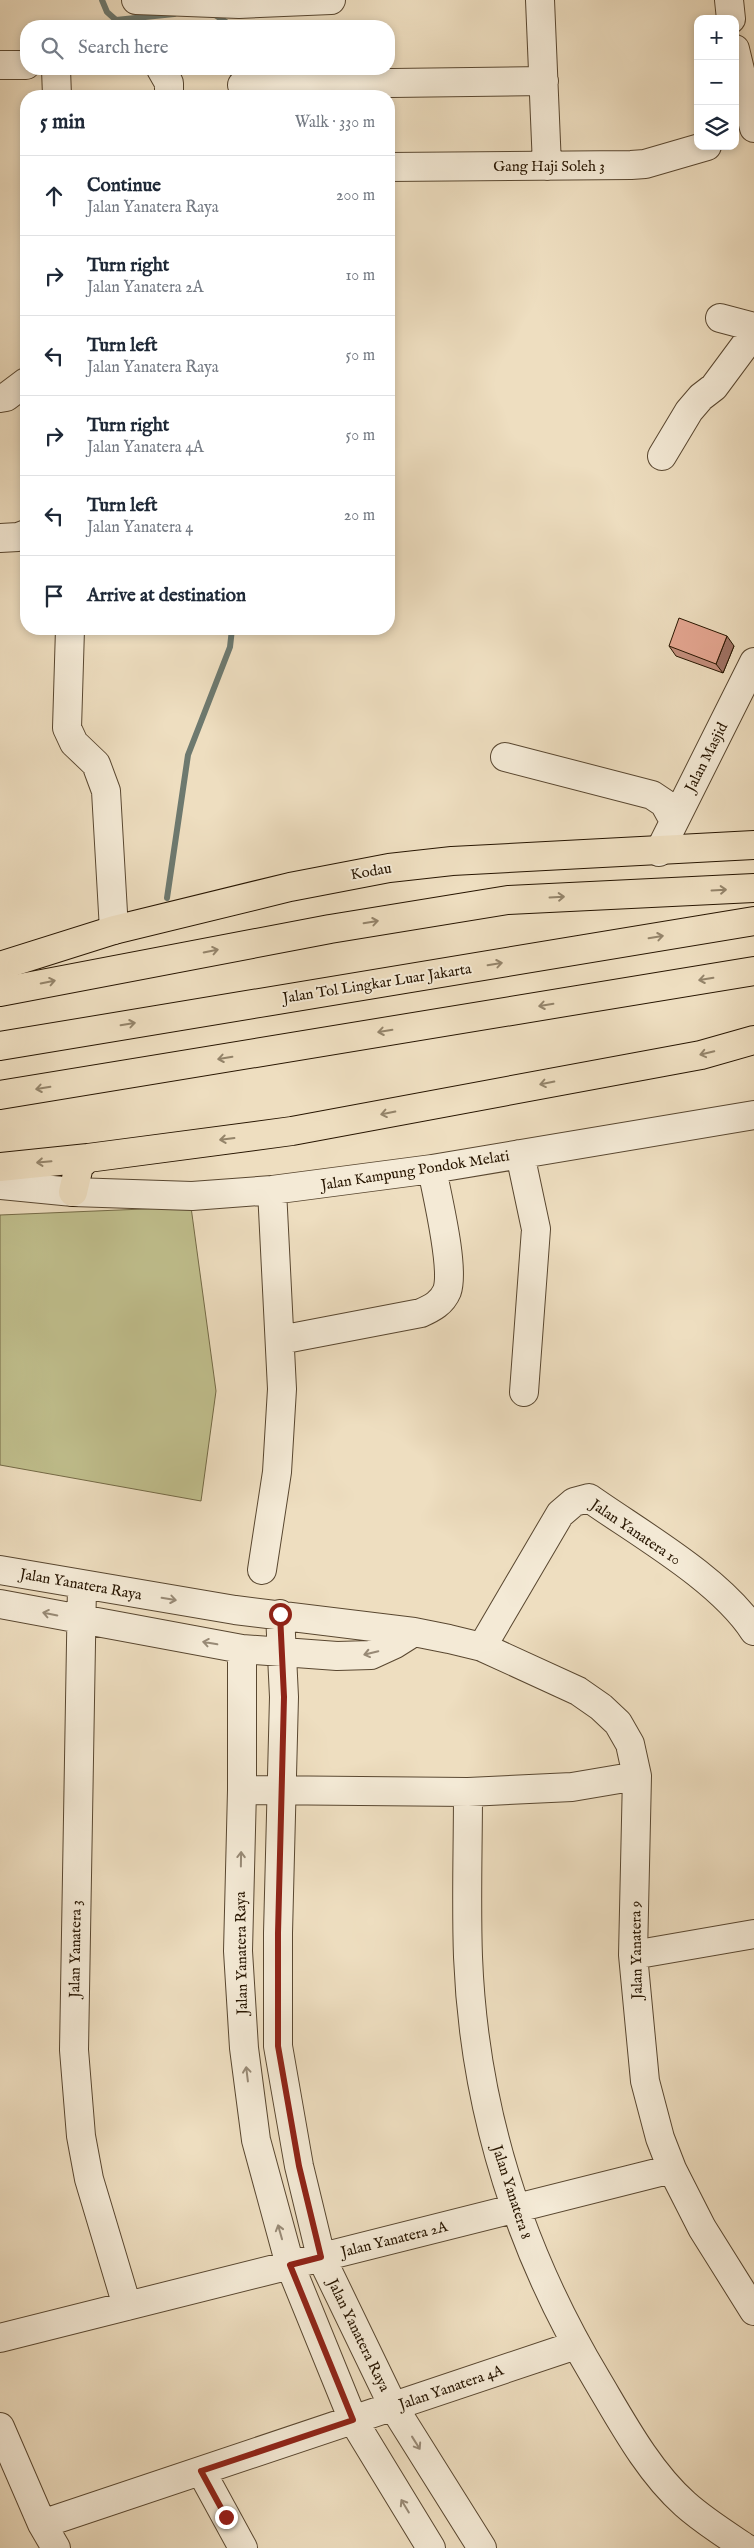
<!DOCTYPE html>
<meta charset="utf-8">
<style>
:root{--surface:#fff;--page:#f2f2f3;--text:#1f2937;--muted:#747a83;--line:#e0e1e3}
body{margin:0;font-family:"IM FELL English",serif;background:var(--page);color:var(--text)}
.controls{position:absolute;right:15px;top:15px;display:grid;overflow:hidden;border-radius:10px;box-shadow:0 2px 8px #0003}
.controls button{width:45px;height:45px;display:grid;place-items:center;padding:0;border:0;border-bottom:1px solid var(--line);background:var(--surface);color:var(--text);font:25px sans-serif}
.stop{position:absolute;width:15px;height:15px;margin:-11px;border:4px solid #8f2418;border-radius:50%;background:#fff}
.stop.end{background:#8f2418;border-color:#fff;box-shadow:0 1px 5px #0008}
.list{margin:0;padding:0;list-style:none}
h2{display:flex;justify-content:space-between;align-items:center;height:65px;margin:0;padding:0 20px;font-size:21px}
h2 small{font-size:16px;font-weight:400;color:var(--muted)}
.list li{display:grid;grid-template-columns:32px 1fr auto;gap:15px;align-items:center;box-sizing:border-box;height:80px;padding:0 20px;border-top:1px solid var(--line)}
.list b{display:block;font-size:19px;white-space:nowrap}
.list p{margin:0;font-size:16px;white-space:nowrap;color:var(--muted)}
.list em{font-size:16px;font-style:normal;color:var(--muted)}
.icon{flex:none;width:28px;height:28px;fill:none;stroke:currentColor;stroke-width:2;stroke-linecap:round;stroke-linejoin:round}
.map{position:relative;flex:none;width:754px;height:2548px;overflow:hidden}
.search{position:absolute;background:var(--surface);box-shadow:0 2px 8px #0003;left:20px;top:20px;width:375px;height:55px;display:flex;align-items:center;gap:12px;box-sizing:border-box;padding:0 18px;border-radius:20px;color:var(--muted);font-size:19px}
.panel{position:absolute;background:var(--surface);box-shadow:0 2px 8px #0003;left:20px;top:90px;width:375px;height:545px;border-radius:20px}
.map>svg:first-child{display:block}
.green{fill:#c0bf8d;stroke:#746a46}
.lines{fill:none;stroke-linecap:round;stroke-linejoin:round}
.stream{stroke:#6d796f;stroke-width:6}
.minor-casing{stroke:#594730;stroke-width:30}
.major-casing{stroke:#271500;stroke-width:30}
.highway-casing{stroke:#271500;stroke-width:30}
.minor{stroke:#f4ead6;stroke-width:28}
.major{stroke:#eedec0;stroke-width:28}
.highway{stroke:#eedec0;stroke-width:28}
.wall{fill:#c48f7d;stroke:#271500}
.shaded-wall{fill:#a07466;stroke:#271500}
.building{fill:#e4a691;stroke:#271500}
.oneway{stroke:#94846a}
.oneway2{stroke:#988a76}
.route{stroke:#8f2418;stroke-width:6}
.labels{text-anchor:middle;stroke-width:4;stroke-linejoin:round;paint-order:stroke}
.street-label{font-size:15px;fill:#271500;stroke:#f4ead6}
</style>
<div class="map">
<svg width="754" height="2548" viewBox="0 0 754 2548">
<rect width="100%" height="100%" fill="#eedec0"/>
<filter id="stains"><feTurbulence type="fractalNoise" baseFrequency=".004" numOctaves="4"/><feColorMatrix values="0 0 0 0 .2 0 0 0 0 .09 0 0 0 0 .02 0 0 0 .5 -.17"/></filter>
<radialGradient id="worn" r=".72"><stop offset=".6" stop-color="#630" stop-opacity="0"/><stop offset="1" stop-color="#630" stop-opacity=".3"/></radialGradient>
<path class="green" d="M191,1207L216,1391L201,1501L0,1465V1215Z"/>
<g class="lines">
<path class="stream" d="M102,0L107,12L116,20L174,14
M212,13L226,22L228,26
M232,69L234,83
M167,898L188,755L230,647L232,629"/>
<g class="minor-casing">
<path id="minor" d="M136,0L239,4L331,0
M540,0L547,166
M729,0L731,19
M735,49L754,128
M0,65H26
M56,69L57,96
M161,69L169,83V96
M242,85L544,81
M389,167L631,165L645,164L707,146
M720,318L754,327
M0,398L6,397L26,382
M662,456L689,411L701,397L714,387L754,333
M0,538L18,537L26,534
M70,629L67,728L74,743L96,764L106,791L114,930
M505,757L652,795L664,803L674,821
M659,852L754,662
M520,1154L536,1229L524,1392
M0,1185L73,1192L192,1196L272,1190L432,1169L754,1115
M280,1340L421,1313C432,1308 442,1303 447,1291C455,1268 437,1196 432,1169
M0,1570L235,1610L414,1632L449,1639L482,1647L578,1691L601,1707L618,1723L630,1744L637,1776L633,1955L645,2081L660,2138L672,2169L702,2228L754,2311
M262,1570L277,1472L282,1389L272,1190
M82,1585L74,2050L81,2136L89,2179L127,2306
M0,1604L242,1649L337,1656L371,1655L395,1644L414,1632
M280,1614L284,1697L278,1933V2046L299,2166L321,2257L393,2406L482,2548
M482,1647L560,1514L574,1502L589,1498C640,1534 720,1579 754,1631
M242,1649V1790L238,1951L244,2048L256,2140L290,2265L353,2420L431,2548
M242,1790L468,1792L572,1787L637,1776
M468,1792C468,1847 466,1902 468,1957C474,2109 519,2250 597,2380C622,2422 648,2471 685,2504C704,2521 725,2534 746,2548
M633,1955L754,1934
M0,2338L672,2169
M0,2427L42,2524L56,2548
M201,2471L243,2548
M42,2524L576,2345"/>
</g>
<g class="major-casing">
<path id="major" d="M0,966L114,930L290,887L389,868L452,861L754,845"/>
</g>
<g class="highway-casing">
<path id="highway" d="M0,992L330,929L508,900L754,888
M0,1046L754,921
M0,1095L754,971
M0,1167L88,1158
M73,1192L79,1166L88,1158L292,1131L701,1055L754,1040"/>
</g>
<use href="#minor" class="minor"/>
<use href="#major" class="major"/>
<use href="#highway" class="highway"/>
</g>
<path class="wall" d="M669,646H734L723,673L676,656Z"/>
<path class="shaded-wall" d="M727,636L734,646L723,673L716,664Z"/>
<path class="building" d="M679,618L727,636L716,664L669,646Z"/>
<defs><path id="oneway-shaft" d="M-6 0H5M1.5-3L5.5 0L1.5 3" fill="none" stroke-width="1.6" stroke-linecap="round" stroke-linejoin="round" transform="scale(1.25)"/></defs>
<g class="oneway">
<use href="#oneway-shaft" transform="translate(719 890) rotate(-3)"/>
<use href="#oneway-shaft" transform="translate(557 897) rotate(-3)"/>
<use href="#oneway-shaft" transform="translate(371 922) rotate(-9)"/>
<use href="#oneway-shaft" transform="translate(656 937) rotate(-9)"/>
<use href="#oneway-shaft" transform="translate(211 951) rotate(-11)"/>
<use href="#oneway-shaft" transform="translate(495 964) rotate(-9)"/>
<use href="#oneway-shaft" transform="translate(706 979) rotate(171)"/>
<use href="#oneway-shaft" transform="translate(48 982) rotate(-11)"/>
<use href="#oneway-shaft" transform="translate(546 1005) rotate(171)"/>
<use href="#oneway-shaft" transform="translate(128 1024) rotate(-9)"/>
<use href="#oneway-shaft" transform="translate(385 1031) rotate(171)"/>
<use href="#oneway-shaft" transform="translate(707 1053) rotate(166)"/>
<use href="#oneway-shaft" transform="translate(225 1058) rotate(171)"/>
<use href="#oneway-shaft" transform="translate(547 1083) rotate(169)"/>
<use href="#oneway-shaft" transform="translate(43 1088) rotate(171)"/>
<use href="#oneway-shaft" transform="translate(388 1113) rotate(169)"/>
<use href="#oneway-shaft" transform="translate(227 1139) rotate(173)"/>
<use href="#oneway-shaft" transform="translate(44 1162) rotate(175)"/>
</g>
<g class="oneway2">
<use href="#oneway-shaft" transform="translate(169 1599) rotate(9)"/>
<use href="#oneway-shaft" transform="translate(50 1614) rotate(-169)"/>
<use href="#oneway-shaft" transform="translate(210 1643) rotate(-170)"/>
<use href="#oneway-shaft" transform="translate(371 1653) rotate(167)"/>
<use href="#oneway-shaft" transform="translate(241 1859) rotate(-89)"/>
<use href="#oneway-shaft" transform="translate(247 2074) rotate(-97)"/>
<use href="#oneway-shaft" transform="translate(280 2232) rotate(-106)"/>
<use href="#oneway-shaft" transform="translate(416 2443) rotate(58)"/>
<use href="#oneway-shaft" transform="translate(405 2506) rotate(-121)"/>
</g>
<g class="lines">
<path class="route" d="M226,2517L201,2471L353,2420L290,2265L321,2257L299,2166L278,2046V1933L284,1697L280,1614"/>
</g>
<g class="labels">
<g class="street-label">
<text x="549" y="171">Gang Haji Soleh 3</text>
<text transform="translate(706 757) rotate(-63)" y="5">Jalan Masjid</text>
<text transform="translate(371 871) rotate(-10)" y="5">Kodau</text>
<text transform="translate(377 983) rotate(-9)" y="5">Jalan Tol Lingkar Luar Jakarta</text>
<text transform="translate(415 1170) rotate(-9)" y="5">Jalan Kampung Pondok Melati</text>
<text transform="translate(636 1532) rotate(34)" y="5">Jalan Yanatera 10</text>
<text transform="translate(81 1584) rotate(10)" y="5">Jalan Yanatera Raya</text>
<text transform="translate(75 1949) rotate(-89)" y="5">Jalan Yanatera 3</text>
<text transform="translate(636 1950) rotate(-91)" y="5">Jalan Yanatera 9</text>
<text transform="translate(241 1953) rotate(-91)" y="5">Jalan Yanatera Raya</text>
<text transform="translate(512 2192) rotate(72)" y="5">Jalan Yanatera 8</text>
<text transform="translate(394 2239) rotate(-14)" y="5">Jalan Yanatera 2A</text>
<text transform="translate(359 2335) rotate(64)" y="5">Jalan Yanatera Raya</text>
<text transform="translate(451 2387) rotate(-19)" y="5">Jalan Yanatera 4A</text>
</g>
</g>
<rect width="100%" height="100%" filter="url(#stains)"/>
<rect width="100%" height="100%" fill="url(#worn)"/>
</svg>
<div class="controls">
<button>+</button>
<button>−</button>
<button><svg class="icon" aria-label="layers" viewBox="0 0 24 24"><path d="M12 4l9 5-9 5-9-5zM3 14l9 5 9-5"/></svg></button>
</div>
<div class="stop" style="left:280px;top:1614px"></div>
<div class="stop end" style="left:226px;top:2517px"></div>
<div class="search"><svg class="icon" aria-label="search" viewBox="0 0 24 24"><circle cx="10" cy="10" r="6"/><path d="M15 15l6 6"/></svg>Search here</div>
<section class="panel">
<h2>5 min<small>Walk · 330 m</small></h2>
<ul class="list">
<li><svg class="icon" aria-label="ahead" viewBox="0 0 24 24"><path d="M12 20V5M6 11l6-6 6 6"/></svg><div><b>Continue</b><p>Jalan Yanatera Raya</p></div><em>200 m</em></li>
<li><svg class="icon" aria-label="right" viewBox="0 0 24 24"><path d="M7 20v-9h11M14 6l5 5-5 5"/></svg><div><b>Turn right</b><p>Jalan Yanatera 2A</p></div><em>10 m</em></li>
<li><svg class="icon" aria-label="left" viewBox="0 0 24 24"><path d="M17 20v-9H6M10 6l-5 5 5 5"/></svg><div><b>Turn left</b><p>Jalan Yanatera Raya</p></div><em>50 m</em></li>
<li><svg class="icon" aria-label="right" viewBox="0 0 24 24"><path d="M7 20v-9h11M14 6l5 5-5 5"/></svg><div><b>Turn right</b><p>Jalan Yanatera 4A</p></div><em>50 m</em></li>
<li><svg class="icon" aria-label="left" viewBox="0 0 24 24"><path d="M17 20v-9H6M10 6l-5 5 5 5"/></svg><div><b>Turn left</b><p>Jalan Yanatera 4</p></div><em>20 m</em></li>
<li><svg class="icon" aria-label="arrive" viewBox="0 0 24 24"><path d="M6 21V4h12l-3 4 3 4H6"/></svg><div><b>Arrive at destination</b></div></li>
</ul>
</section>
</div>
